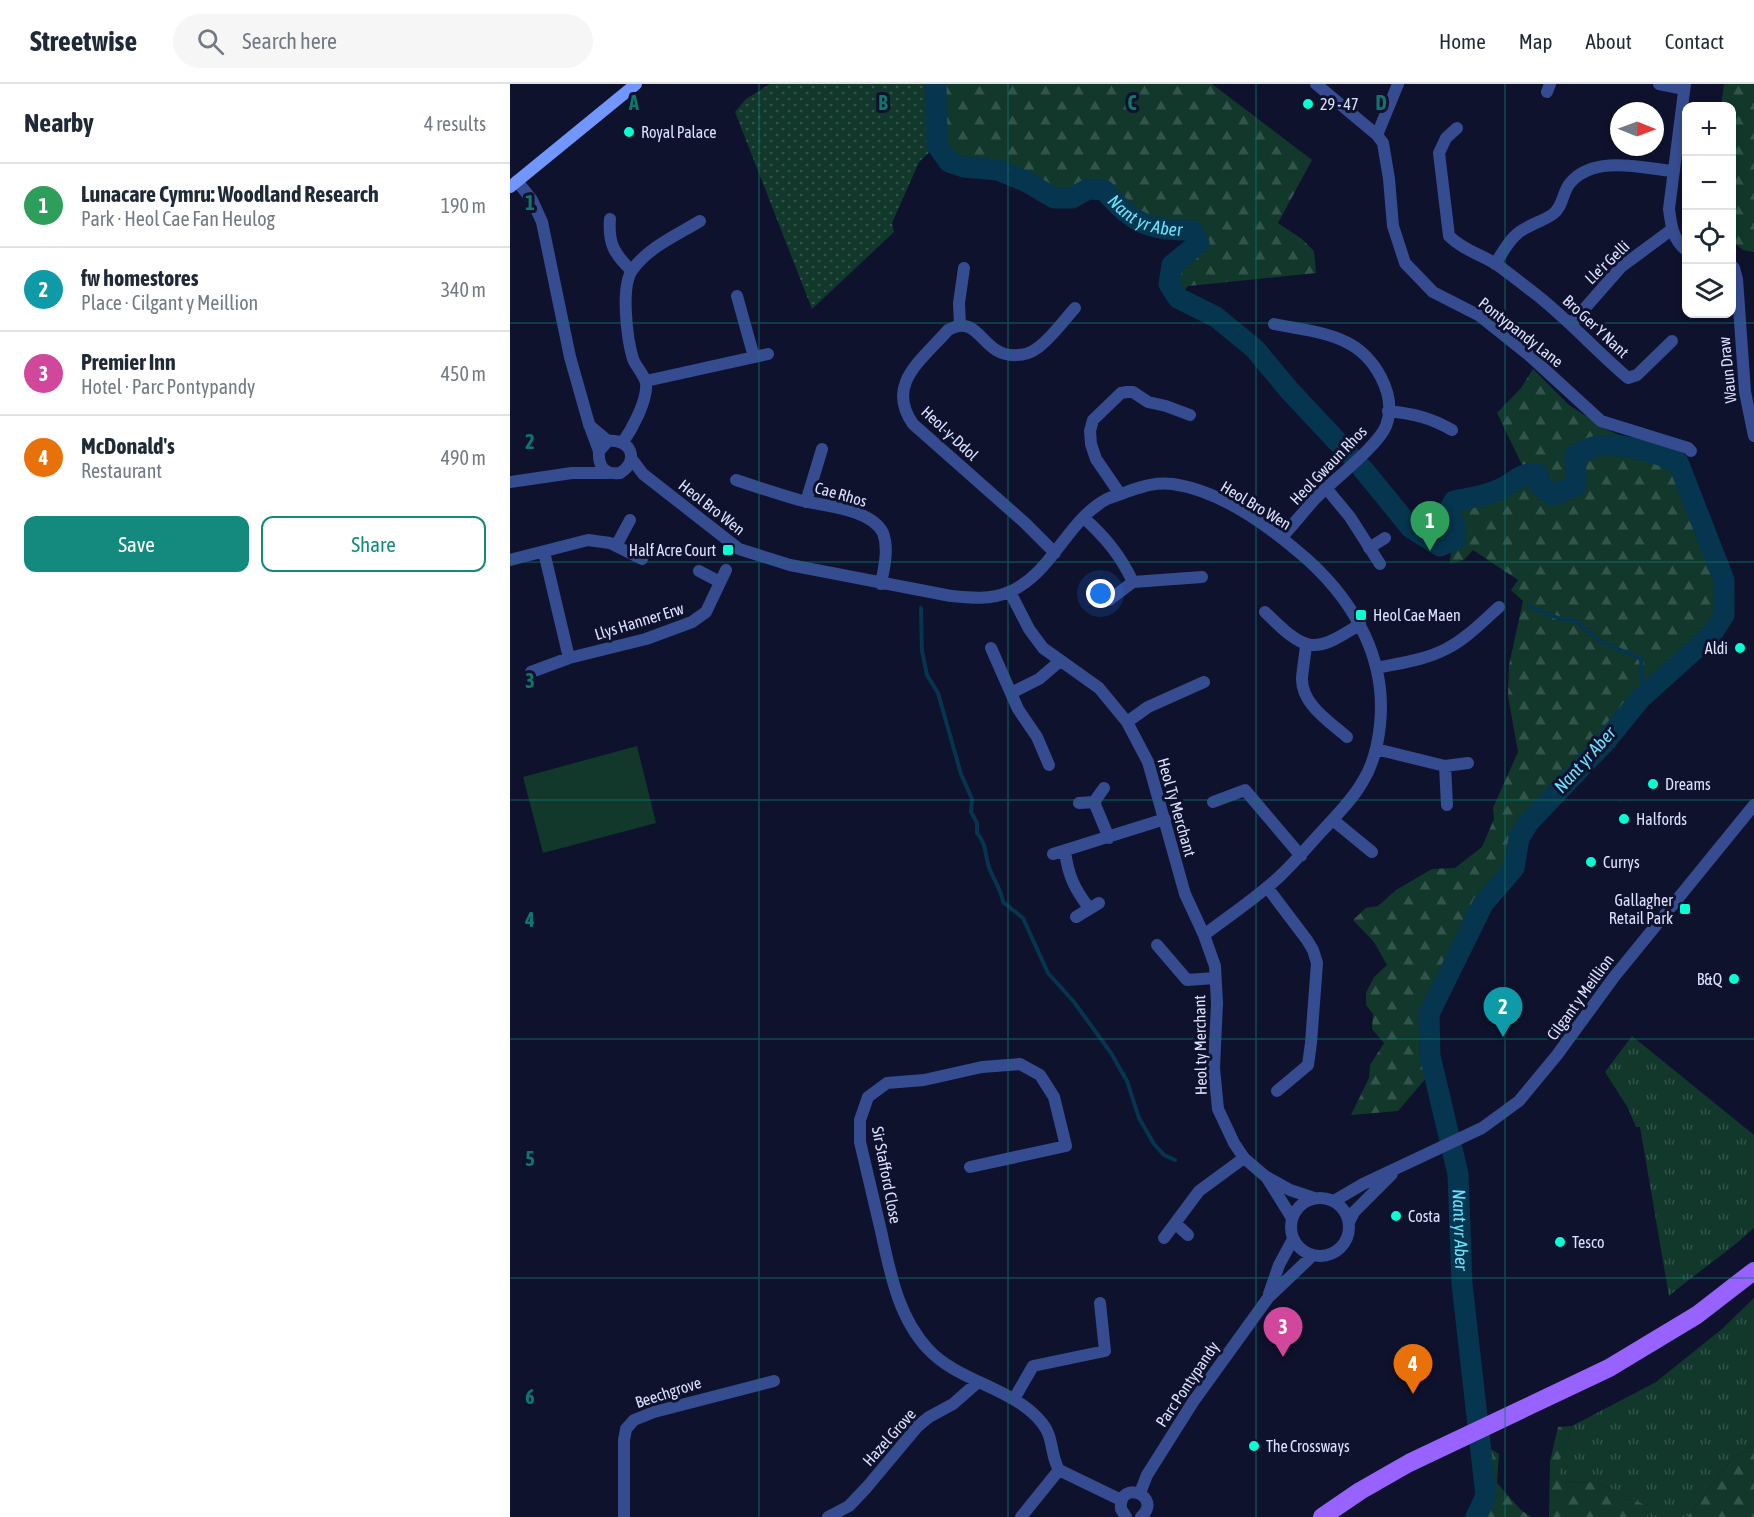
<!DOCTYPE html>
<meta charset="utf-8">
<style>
:root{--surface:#fff;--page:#f6f6f7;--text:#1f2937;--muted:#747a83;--line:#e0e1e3;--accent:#14897d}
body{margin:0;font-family:"Asap Condensed",sans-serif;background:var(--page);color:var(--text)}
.controls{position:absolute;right:18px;top:18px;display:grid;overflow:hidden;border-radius:12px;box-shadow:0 3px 9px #0003}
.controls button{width:54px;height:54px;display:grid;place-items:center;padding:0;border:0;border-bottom:2px solid var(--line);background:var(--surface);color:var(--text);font:30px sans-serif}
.compass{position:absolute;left:1100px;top:18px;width:54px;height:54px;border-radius:50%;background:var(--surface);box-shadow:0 3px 9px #0003;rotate:91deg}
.you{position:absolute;left:591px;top:510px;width:21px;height:21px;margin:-15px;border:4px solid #fff;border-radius:50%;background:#1a73e8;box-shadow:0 0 0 9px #1a73e833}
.badge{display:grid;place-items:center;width:39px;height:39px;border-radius:50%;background:var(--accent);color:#fff;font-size:20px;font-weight:700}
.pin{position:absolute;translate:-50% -50px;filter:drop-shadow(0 2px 3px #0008)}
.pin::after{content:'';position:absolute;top:32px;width:21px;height:18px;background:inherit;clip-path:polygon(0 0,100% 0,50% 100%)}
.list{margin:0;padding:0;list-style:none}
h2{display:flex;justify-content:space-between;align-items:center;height:78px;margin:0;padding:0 24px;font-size:26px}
h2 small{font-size:20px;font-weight:400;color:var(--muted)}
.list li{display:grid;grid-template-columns:39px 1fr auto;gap:18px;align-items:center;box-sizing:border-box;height:84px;padding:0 24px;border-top:2px solid var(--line)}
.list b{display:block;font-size:22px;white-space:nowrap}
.list p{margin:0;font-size:20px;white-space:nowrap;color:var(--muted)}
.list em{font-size:20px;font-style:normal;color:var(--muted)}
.actions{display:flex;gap:12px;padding:18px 24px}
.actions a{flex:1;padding:14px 0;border:2px solid var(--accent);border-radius:12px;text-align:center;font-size:21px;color:var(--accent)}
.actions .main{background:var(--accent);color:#fff}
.icon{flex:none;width:33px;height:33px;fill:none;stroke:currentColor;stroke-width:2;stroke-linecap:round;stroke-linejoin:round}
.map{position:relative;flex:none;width:1244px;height:1433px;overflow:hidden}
header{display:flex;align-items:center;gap:36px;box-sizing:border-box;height:84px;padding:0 30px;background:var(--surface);border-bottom:2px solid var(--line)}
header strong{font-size:28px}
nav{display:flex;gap:33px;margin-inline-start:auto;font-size:21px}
.search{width:420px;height:54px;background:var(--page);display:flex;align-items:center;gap:15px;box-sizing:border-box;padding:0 21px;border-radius:33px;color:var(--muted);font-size:22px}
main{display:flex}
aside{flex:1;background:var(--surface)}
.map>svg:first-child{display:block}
.grass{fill:url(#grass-tufts)}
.forest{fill:url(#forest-firs)}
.park{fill:#11382b}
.garden{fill:url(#garden-dots)}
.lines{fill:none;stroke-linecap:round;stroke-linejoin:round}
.stream{stroke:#06354f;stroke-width:4}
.river{stroke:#06354f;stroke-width:21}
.street{stroke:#364c90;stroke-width:12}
.secondary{stroke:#7296ff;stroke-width:12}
.primary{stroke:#9862ff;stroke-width:18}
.grid{fill:none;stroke:#0f766e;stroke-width:1.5;stroke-opacity:0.55}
.poi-dot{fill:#07ffd2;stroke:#0f122d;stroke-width:2}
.labels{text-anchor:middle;stroke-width:6;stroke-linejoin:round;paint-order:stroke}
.poi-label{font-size:16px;fill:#dbe1ff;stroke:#0f122d;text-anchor:start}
.street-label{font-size:16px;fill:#dbe1ff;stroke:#0f122d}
.water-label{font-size:18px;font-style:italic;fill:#69e4ff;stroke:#0f122d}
.grid-label{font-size:20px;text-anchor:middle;font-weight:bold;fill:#0f766e;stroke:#0f122d;stroke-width:6;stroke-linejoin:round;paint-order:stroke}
</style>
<header>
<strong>Streetwise</strong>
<div class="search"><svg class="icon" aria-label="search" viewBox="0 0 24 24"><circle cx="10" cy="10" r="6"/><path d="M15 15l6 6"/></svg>Search here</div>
<nav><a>Home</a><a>Map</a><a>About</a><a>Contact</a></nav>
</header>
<main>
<aside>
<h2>Nearby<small>4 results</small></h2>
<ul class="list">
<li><span class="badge" style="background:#2e9e5b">1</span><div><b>Lunacare Cymru: Woodland Research</b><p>Park · Heol Cae Fan Heulog</p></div><em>190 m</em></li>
<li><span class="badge" style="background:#0f9aa8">2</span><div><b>fw homestores</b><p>Place · Cilgant y Meillion</p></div><em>340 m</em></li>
<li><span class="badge" style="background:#d1479c">3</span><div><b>Premier Inn</b><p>Hotel · Parc Pontypandy</p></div><em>450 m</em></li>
<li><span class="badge" style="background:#e8710a">4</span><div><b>McDonald's</b><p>Restaurant</p></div><em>490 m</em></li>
</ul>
<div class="actions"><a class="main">Save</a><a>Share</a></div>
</aside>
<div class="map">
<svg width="1244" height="1433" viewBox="0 0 1244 1433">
<defs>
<pattern id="grass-tufts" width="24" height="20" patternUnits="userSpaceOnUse" patternTransform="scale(1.5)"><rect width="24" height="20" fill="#11382b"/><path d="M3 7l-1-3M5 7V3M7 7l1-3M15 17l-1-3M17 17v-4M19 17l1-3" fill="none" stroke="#33544b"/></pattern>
<pattern id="forest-firs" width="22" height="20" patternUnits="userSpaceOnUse" patternTransform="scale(1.5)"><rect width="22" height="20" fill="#11382b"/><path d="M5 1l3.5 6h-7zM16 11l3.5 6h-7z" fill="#33544b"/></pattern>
<pattern id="garden-dots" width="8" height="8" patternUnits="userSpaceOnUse" patternTransform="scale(1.5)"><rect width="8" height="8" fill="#11382b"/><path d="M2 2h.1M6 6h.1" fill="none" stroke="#33544b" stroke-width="1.8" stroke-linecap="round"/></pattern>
</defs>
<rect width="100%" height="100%" fill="#0f122d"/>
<path class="grass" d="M1122,952L1244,1051V1144C1217,1169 1187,1188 1159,1212L1130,1043H1126L1118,1024L1095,988Z
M1244,1214V1361L1221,1376L1177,1433H1137V1422L1087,1398L1053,1399L1050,1395V1376L1062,1342L1146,1298L1212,1245Z"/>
<path class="forest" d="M426,0H702L802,76L768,139L792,155L804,167L806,189L678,202L668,214L659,200L662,181L689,159L682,146C638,145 623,140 594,106H578L562,114H544L517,98L488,86L454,83L439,78L427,61Z
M1214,0H1244V168L1233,166L1222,157V22H1211Z
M1023,285L1059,321L1096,345L1168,378L1214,496V531L1202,550L1130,615L1095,658L1019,738L1009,754L1004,784L973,820L919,930L920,972L923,986L888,1027L841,1031L859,994L860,981L874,959L862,945L863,930L856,921V909L864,893L877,881L864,858L843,836L856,824L868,822L886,806L922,785L945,784L972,763L984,735L983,724L1008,668L998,612L999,581L1013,517L1001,506L1008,496L963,466L954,476L940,479C940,470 943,463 945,455C946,445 942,436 939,426L944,417L977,410L992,405L1016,389L987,329L1011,304Z
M1062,1342L1050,1376V1395L1053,1399L1087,1398L1137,1422V1433H1039L1040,1377L1048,1343Z
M1244,1361V1433H1177L1221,1376Z
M979,1364L989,1370L987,1399L1011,1426L1021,1433H974L982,1418Z"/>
<path class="park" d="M127,662L146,739L33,769L13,693Z"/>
<path class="garden" d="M260,0H426L427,61L409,78L382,139L384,148L302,225L225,28L236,15Z"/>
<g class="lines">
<path class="stream" d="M1019,522L1048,534L1066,537L1090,557L1131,575L1132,597L1139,607
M411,524L412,567L417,591L428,609L451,690L462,715L461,728L467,739V749C477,760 475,774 480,786C485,798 491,806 493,818L513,834L538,889L564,918L601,969L617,997L629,1034L644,1060L654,1071L665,1076"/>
<g class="river">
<path id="s1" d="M426,0L427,61L439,78L454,83L488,86L517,98L544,114H562L578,105L594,106C623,140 638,146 682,146L689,159L662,181L659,200L668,214L706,233L745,265L779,306L839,370"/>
<path id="s2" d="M852,384L901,444L930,462L945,456V444L939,426L944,417C960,414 976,412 990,405C1006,398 1009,388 1028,390L1029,400L1042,411L1065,402C1068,391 1064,382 1065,371C1072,368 1080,363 1088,362C1111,358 1147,369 1168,378L1214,496V531L1202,550L1130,615L1095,658L1019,738L1009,754L1004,784L973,820L919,930L920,972L948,1090L952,1200L976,1412L966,1433"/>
</g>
<path class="street" d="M806,0L867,51
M888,0L867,51L873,59L879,95L883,142L895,179L923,208L970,232L1020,272L1091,337L1178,364L1181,367
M1149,0L1174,5
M1175,0L1159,125C1161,141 1163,156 1176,166
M1037,8L1040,0
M947,44L936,54L929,69L939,152C953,166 970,170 986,180C999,189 1011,199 1023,208C1057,234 1085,266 1118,294L1127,291L1162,257
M7,97L22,116L32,138L60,273L79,340L89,367
M100,135C98,159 104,170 121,186
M985,180C992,170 998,157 1007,150C1017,141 1032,138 1043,130C1054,122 1052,107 1061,98C1085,71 1131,84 1163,87
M1222,182L1224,184L1227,195L1235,308L1244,352
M227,212L244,273
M764,240C787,245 814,247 836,258C864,271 888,311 876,342C868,362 822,397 805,415C794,427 783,441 772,453
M1061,240L1111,183L1161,146
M450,242L449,219L454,184
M136,297L258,270
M878,327C904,330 919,333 942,346
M79,341L98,357C121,354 130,377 110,389C94,391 88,382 89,367L98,357
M113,358C122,345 138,316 136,299C134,290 126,283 123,275C117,255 110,201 123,185C139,163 167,151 190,137
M121,374L133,390L229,465L280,481L441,512C461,514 480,516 499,508C542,490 557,436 597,415C604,412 612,410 619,407C634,402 646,398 663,400C712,407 763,445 799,477C846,520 877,577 870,641C868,660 863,681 853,697C843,715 827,731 813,746C798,762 785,778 769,793C746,814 719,832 694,851
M226,396C247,403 268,410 289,416C312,422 361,424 373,449C379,465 374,484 371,500
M0,398L62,389H99
M816,404L840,433L870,480
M610,410L586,375L581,360L580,347L583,336L611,309L617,308H623L638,318L656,322L680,331
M296,418L312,365
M574,434C596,454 610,471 623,498
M106,462L120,436
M859,464L875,454
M34,468L59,574
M545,469L515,439L403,340C375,300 412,276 438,246C462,232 469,255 486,266C497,273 515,273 526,265C541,255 553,237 565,224
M0,476L78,456L100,459L132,475
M189,487L210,498
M500,508L519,545L533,564L589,604L617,638L638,678L675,810L694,851L705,882L707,919L704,984L708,1025L724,1059L734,1074L755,1092L780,1106L804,1114
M599,516L623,498L692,493
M755,528C795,567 802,572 850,540
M796,561C795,572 793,583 792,594C791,620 820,638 837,653
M481,564L508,625L527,653L539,681
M867,584C890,579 915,576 936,565C956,555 972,538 989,523
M21,588L59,574L136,555L182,538L196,528L216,486
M501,609L529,595L550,577
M617,638L638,623L694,598
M866,665L935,682L958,679
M935,682L937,721
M594,704L584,718L599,754
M703,718L735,706L791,772
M569,719L584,718
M823,736L862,768
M555,767C558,791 564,804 579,824
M543,770L655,735
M757,803L797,856L803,866L807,879L801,959L798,981L767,1007
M566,833L589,819
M647,861L677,896L705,894
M460,1083L556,1062L544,1013L530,991L510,980L472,983L414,996L377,999L358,1013L350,1036V1058C357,1088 364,1117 371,1147C380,1188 388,1233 418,1265C448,1298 505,1304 532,1339C544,1353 540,1371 549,1386L611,1416
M757,1094L782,1134
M781 1143a29 29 0 1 1 58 0a29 29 0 1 1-58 0Z
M824,1117L853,1100L972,1044L1009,1017L1047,971L1104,893L1244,721
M839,1138L844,1128L882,1090
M665,1139L678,1151
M654,1154L689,1107L734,1074
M759,1210L769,1181L783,1155
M504,1315L523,1282L595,1267L590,1219
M630,1409L637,1391L683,1318L758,1214L802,1172
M114,1433V1356L116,1345L124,1336L144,1328L264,1297
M318,1433L339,1422L357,1403L408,1342L419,1333L443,1320L468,1298
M511,1433L549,1386
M616,1433L611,1425C608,1394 654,1412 631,1433"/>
<path class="secondary" d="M0,103L126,0"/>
<path class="primary" d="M812,1433L850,1407L899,1379L1099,1284L1187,1231L1244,1187"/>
</g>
<path class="grid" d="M249,0V1433M498,0V1433M746,0V1433M995,0V1433M0,239H1244M0,478H1244M0,716H1244M0,955H1244M0,1194H1244"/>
<g class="poi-dot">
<circle cx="798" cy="20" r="6"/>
<circle cx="119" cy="48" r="6"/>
<rect x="212" y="460" width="12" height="12" rx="3"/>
<rect x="845" y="525" width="12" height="12" rx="3"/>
<circle cx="1230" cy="564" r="6"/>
<circle cx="1143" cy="700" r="6"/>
<circle cx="1114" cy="735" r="6"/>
<circle cx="1081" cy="778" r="6"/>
<rect x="1169" y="819" width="12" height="12" rx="3"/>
<circle cx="1224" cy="895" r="6"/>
<circle cx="886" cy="1132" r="6"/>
<circle cx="1050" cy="1158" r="6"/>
<circle cx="744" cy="1362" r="6"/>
</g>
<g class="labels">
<g class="poi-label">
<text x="810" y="26">29 - 47</text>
<text x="131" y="54">Royal Palace</text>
<text x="206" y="472" text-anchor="end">Half Acre Court</text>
<text x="863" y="537">Heol Cae Maen</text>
<text x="1218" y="570" text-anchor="end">Aldi</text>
<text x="1155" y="706">Dreams</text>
<text x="1126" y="741">Halfords</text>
<text x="1093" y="784">Currys</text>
<text x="1163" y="822" text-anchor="end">Gallagher<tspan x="1163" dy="18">Retail Park</tspan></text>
<text x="1212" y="901" text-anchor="end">B&amp;Q</text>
<text x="898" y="1138">Costa</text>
<text x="1062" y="1164">Tesco</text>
<text x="756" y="1368">The Crossways</text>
</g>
<g class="street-label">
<text transform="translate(1097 178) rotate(-44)" y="6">Lle'r Gelli</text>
<text transform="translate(1086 242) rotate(43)" y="6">Bro Ger Y Nant</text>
<text transform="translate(1011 248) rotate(38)" y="6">Pontypandy Lane</text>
<text transform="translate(1217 286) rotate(-96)" y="6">Waun Draw</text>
<text transform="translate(440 349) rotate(43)" y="6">Heol-y-Ddol</text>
<text transform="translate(818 381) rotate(-46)" y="6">Heol Gwaun Rhos</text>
<text transform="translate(331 410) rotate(16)" y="6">Cae Rhos</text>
<text transform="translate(746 421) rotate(31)" y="6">Heol Bro Wen</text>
<text transform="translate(202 423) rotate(38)" y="6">Heol Bro Wen</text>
<text transform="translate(129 537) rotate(-17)" y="6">Llys Hanner Erw</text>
<text transform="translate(667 723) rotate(74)" y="6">Heol Ty Merchant</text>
<text transform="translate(1070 913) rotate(-54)" y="6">Cilgant y Meillion</text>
<text transform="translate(690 961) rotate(-91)" y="6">Heol ty Merchant</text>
<text transform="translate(377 1091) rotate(79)" y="6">Sir Stafford Close</text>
<text transform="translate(677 1300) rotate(-56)" y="6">Parc Pontypandy</text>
<text transform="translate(158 1308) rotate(-18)" y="6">Beechgrove</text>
<text transform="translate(379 1353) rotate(-48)" y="6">Hazel Grove</text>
</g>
<g class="water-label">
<text dy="6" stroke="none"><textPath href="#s1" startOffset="298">Nant yr Aber</textPath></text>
<text transform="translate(1075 676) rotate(-48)" y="6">Nant yr Aber</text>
<text dy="6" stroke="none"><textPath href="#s2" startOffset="1334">Nant yr Aber</textPath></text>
</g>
</g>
<g class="grid-label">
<text x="124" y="26">A</text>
<text x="373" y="26">B</text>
<text x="622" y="26">C</text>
<text x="871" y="26">D</text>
<text x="20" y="126">1</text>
<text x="20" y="365">2</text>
<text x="20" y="604">3</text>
<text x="20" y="843">4</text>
<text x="20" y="1082">5</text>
<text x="20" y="1320">6</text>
</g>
</svg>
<div class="controls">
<button>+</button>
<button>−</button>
<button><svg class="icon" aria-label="locate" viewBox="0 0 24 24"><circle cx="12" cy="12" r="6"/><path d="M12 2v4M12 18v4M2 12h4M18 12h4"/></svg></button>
<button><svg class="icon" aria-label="layers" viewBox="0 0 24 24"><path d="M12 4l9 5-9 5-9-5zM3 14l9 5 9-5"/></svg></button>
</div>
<svg class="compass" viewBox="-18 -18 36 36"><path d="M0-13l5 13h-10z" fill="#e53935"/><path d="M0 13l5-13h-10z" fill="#747a83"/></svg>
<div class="you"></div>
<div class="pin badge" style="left:920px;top:467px;background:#2e9e5b">1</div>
<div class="pin badge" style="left:993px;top:953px;background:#0f9aa8">2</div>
<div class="pin badge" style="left:773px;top:1273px;background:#d1479c">3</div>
<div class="pin badge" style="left:903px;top:1310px;background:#e8710a">4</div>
</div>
</main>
